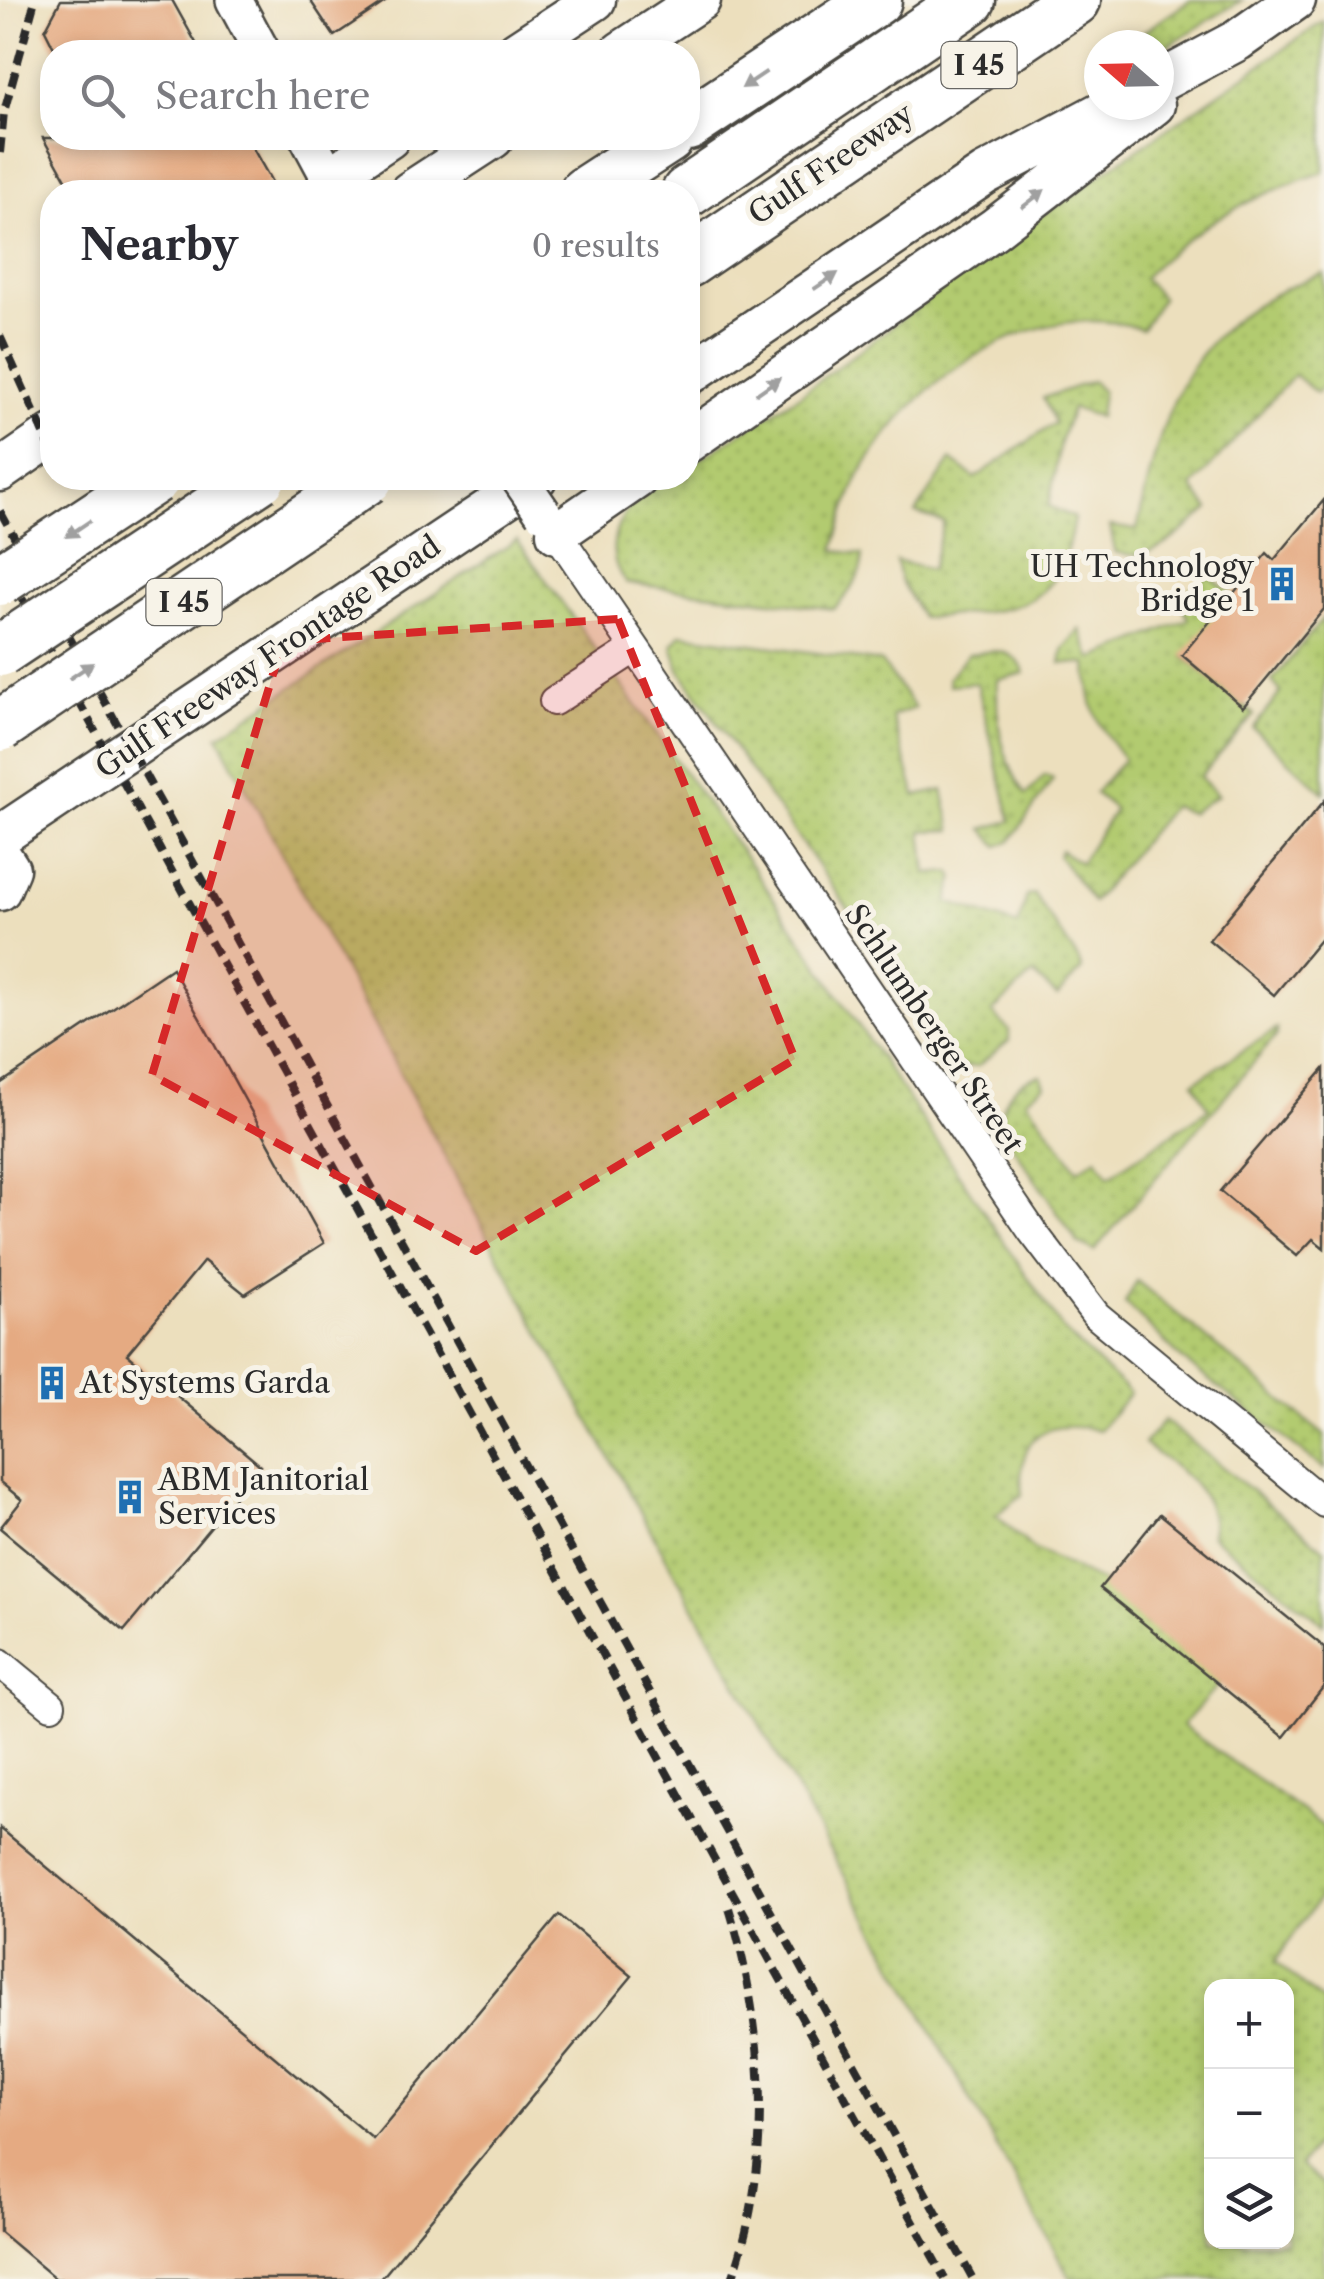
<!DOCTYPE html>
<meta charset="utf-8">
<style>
:root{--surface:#fff;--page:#f2f2f3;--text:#2b2b33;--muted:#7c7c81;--line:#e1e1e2}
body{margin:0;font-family:"Libre Caslon Text",serif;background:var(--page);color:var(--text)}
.controls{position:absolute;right:30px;bottom:30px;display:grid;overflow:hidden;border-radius:20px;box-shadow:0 5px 15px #0003}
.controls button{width:90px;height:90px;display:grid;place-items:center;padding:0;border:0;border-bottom:2px solid var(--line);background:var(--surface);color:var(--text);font:50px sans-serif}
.compass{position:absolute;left:1084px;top:30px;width:90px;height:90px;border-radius:50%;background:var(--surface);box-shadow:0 5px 15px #0003;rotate:290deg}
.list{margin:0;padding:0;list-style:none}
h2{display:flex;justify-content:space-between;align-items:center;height:130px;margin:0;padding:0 40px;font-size:42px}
h2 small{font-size:32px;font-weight:400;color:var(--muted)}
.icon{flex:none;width:55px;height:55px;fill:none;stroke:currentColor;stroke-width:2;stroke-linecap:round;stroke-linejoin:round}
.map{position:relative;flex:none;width:1324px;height:2279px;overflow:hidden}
.search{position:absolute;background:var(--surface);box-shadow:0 5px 15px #0003;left:40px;top:40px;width:660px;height:110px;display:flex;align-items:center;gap:25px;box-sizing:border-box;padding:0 35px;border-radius:40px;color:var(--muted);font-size:38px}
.panel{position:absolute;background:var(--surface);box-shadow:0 5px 15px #0003;left:40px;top:180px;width:660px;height:310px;border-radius:40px}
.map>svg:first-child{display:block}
.grass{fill:url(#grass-dots);stroke:#6e7b4e;stroke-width:2.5;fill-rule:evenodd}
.building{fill:#e5aa82}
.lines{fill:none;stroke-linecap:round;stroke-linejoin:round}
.minor-casing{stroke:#484641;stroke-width:32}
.tertiary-casing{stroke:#484641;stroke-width:40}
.secondary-casing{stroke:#484641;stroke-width:45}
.motorway-casing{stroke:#484641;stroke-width:55}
.minor{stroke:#fff;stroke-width:28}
.tertiary{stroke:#fff;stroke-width:35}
.secondary{stroke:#fff;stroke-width:40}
.motorway{stroke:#fff;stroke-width:50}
.rail{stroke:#2b2b2b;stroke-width:8;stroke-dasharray:15 8;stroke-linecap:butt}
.tertiary-bridge-casing{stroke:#484641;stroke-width:40;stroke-linecap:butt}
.motorway-bridge-casing{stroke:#484641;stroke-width:55;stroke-linecap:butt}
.tertiary-bridge{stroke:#fff;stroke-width:35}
.motorway-bridge{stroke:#fff;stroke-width:50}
.oneway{fill:#a0a0a0}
.marked{fill:#d62828;fill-opacity:0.2;stroke:#d62828;stroke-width:8;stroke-dasharray:20 12;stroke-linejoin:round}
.labels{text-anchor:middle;stroke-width:10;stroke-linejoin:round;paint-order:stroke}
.shield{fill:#f7f3e8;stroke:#686764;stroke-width:2.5}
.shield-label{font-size:28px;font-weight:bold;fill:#2b2b2b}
.street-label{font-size:30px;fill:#2b2b2b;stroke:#f7f3e8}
.poi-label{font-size:30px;fill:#2b2b2b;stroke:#f7f3e8;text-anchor:start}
</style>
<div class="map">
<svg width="1324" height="2279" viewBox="0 0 1324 2279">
<defs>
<pattern id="grass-dots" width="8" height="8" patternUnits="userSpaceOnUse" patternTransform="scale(2.5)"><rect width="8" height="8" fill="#b2cb70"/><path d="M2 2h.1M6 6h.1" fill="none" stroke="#99ae61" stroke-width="1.8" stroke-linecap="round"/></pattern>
</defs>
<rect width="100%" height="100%" fill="#f7f3e8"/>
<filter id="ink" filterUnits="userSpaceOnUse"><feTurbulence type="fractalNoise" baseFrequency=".01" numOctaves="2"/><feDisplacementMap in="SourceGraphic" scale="20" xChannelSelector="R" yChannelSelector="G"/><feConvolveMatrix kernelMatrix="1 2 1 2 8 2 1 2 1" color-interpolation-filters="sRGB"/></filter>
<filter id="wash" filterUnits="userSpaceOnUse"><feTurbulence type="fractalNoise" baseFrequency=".0048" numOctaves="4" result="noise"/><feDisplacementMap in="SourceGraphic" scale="40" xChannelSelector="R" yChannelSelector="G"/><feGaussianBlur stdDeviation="2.25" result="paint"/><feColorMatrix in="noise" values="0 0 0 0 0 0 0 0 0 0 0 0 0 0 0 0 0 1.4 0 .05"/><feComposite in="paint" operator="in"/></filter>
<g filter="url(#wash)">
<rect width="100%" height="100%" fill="#ecdfbd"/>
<path class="grass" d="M1191,0H1242L1159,51V45H1151L1143,32Z
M1324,21V172C1253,195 1195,224 1143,278L1162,298L1142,329C1034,295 920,376 866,464C850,490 842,521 834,550L863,555C862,577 849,594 834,609L626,583C590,539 638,478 688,478V467L800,395L1030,223Z
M1324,273V385L1317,393L1294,375L1192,487L1209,509C1181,532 1152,565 1115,552L1110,526L1137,530C1165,401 1187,321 1324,273Z
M1092,381L1102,392L1099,417L1072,408L1060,442L1049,506L1074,518C1059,619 1008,609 922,618L900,580L896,561L931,570L944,522L916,513L951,460L975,478L1055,423L1043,398Z
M517,540L751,865L1064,1331L1130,1393L1099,1430C1042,1419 1017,1435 1022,1495L996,1515L1032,1548L1106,1584L1220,1683L1182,1726L1324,1827V1891L1275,1962L1324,2002V2133L1300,2166L1324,2185V2279H1071L541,1335L218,736ZM1212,1986H1286V2242H1212Z
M1209,576L1234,595L1184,657L1254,715L1200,777L1218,795L1190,813L1172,806L1093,902L1058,856L1060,850L1080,863L1115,809L1095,793L1124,759C1096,724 1090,710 1087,664L1061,663L1063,650L1080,629L1092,659L1189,619L1177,598Z
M1324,617V793L1253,728L1281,692L1272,681Z
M681,634L881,662L915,708L892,716L916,796L943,790L952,830L922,831L927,874L951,872L954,878L948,902L1018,926L1027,895L1034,894L1078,959L1082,969L1057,996L1033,974L992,1012L1009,1030V1041L978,1066L960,1067L679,669L672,645Z
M993,651C1008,652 1020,658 1024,673L997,680C996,722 1001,759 1026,795L1045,775L1053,779L1010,842L998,846L983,829L1011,821L977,683L949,685L948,678L968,654Z
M1277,1029V1035L1094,1251L1078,1243L1003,1132C995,1106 1014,1079 1041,1075L1045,1085L1026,1099L1078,1170L1097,1158L1109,1176L1209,1109L1194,1082Z
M1137,1281L1324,1435V1469L1183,1360L1125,1303Z
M1164,1420L1324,1549V1624L1211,1535C1218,1490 1175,1469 1144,1444Z"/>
<g id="blocks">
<path class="building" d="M61,0H172L201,52H56L45,30Z
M310,0H388L334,36Z
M43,138H247L272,182L254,192H73Z
M1324,500V609L1243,707L1182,655L1267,553L1274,560Z
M1324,801V935L1274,995L1209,940Z
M172,968L324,1243L245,1294L204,1261L127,1354L261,1466L124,1631L0,1528L22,1500L0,1482V1084Z
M1324,1069V1248L1313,1239L1297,1256L1220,1191Z
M1160,1514L1324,1647V1686L1284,1737L1100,1588Z
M0,1828L373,2139L559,1915L632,1976L381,2279H56L0,2232Z"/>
</g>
</g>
<g filter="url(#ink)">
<use href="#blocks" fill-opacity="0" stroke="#484641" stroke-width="2.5"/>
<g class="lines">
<g class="minor-casing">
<path id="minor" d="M557,533L1032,1231L1096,1315L1324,1503
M554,701L634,649
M0,1663L51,1705"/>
</g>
<g class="tertiary-casing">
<path id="tertiary" d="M234,0L262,52
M308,138L337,192"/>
</g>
<g class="secondary-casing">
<path id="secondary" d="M516,52L595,0
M621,52L700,0
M1159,82L1238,40L1295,0
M329,178L389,138
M410,192L493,138
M688,375L985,174L1115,105
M688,442L994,229L1154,105
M0,471L52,435
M557,533L637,478
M0,836L536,478
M0,855L9,869L0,890"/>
</g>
<g class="motorway-casing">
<path id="motorway" d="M688,125L876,0
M585,192L668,138
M687,192L970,0
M688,262L1075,0"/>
</g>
<use href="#minor" class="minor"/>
<use href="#tertiary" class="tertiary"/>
<use href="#secondary" class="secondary"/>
<use href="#motorway" class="motorway"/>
<path class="rail" d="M0,153L4,112L35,0
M0,336L52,451
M0,511L973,2279
M0,558L945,2279
M729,1908C765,2026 774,2161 732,2279"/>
<g class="tertiary-bridge-casing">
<path id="tertiary-bridge" d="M519,478L543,513"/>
</g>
<g class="motorway-bridge-casing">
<path id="motorway-bridge" d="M0,580L155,478
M0,651L260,478
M0,726L368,478"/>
</g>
<use href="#tertiary-bridge" class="tertiary-bridge"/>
<use href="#motorway-bridge" class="motorway-bridge"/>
</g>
<defs><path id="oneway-solid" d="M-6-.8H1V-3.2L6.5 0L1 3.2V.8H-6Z" transform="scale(2.5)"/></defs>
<g class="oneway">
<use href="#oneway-solid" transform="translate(754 80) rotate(146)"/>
<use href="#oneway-solid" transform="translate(1033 199) rotate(-38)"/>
<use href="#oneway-solid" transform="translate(826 281) rotate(-34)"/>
<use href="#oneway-solid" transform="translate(768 386) rotate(-35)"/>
<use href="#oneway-solid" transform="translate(78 529) rotate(146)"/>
<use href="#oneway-solid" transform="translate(81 671) rotate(-34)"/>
</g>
</g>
<path class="marked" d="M618,619L795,1059L476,1251L152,1075L283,641Z"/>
<defs>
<g id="building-bare" transform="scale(2.7)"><path d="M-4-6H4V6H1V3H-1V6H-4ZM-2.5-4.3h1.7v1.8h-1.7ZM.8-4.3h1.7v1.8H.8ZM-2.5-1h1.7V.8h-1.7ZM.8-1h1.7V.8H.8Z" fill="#1f6fb2" stroke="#f7f3e8" stroke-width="2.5" paint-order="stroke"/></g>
</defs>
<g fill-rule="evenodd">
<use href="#building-bare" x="1282" y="584"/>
<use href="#building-bare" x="52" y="1383"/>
<use href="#building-bare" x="130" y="1497"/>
</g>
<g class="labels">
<g class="shield">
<rect x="941.5" y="42" width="75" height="46" rx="8"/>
<rect x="146.5" y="579" width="75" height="46" rx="8"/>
</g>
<g class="shield-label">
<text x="979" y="75">I 45</text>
<text x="184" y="612">I 45</text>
</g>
<g class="street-label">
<text transform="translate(831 164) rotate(-34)" y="10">Gulf Freeway</text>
<text transform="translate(268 657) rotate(-34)" y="10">Gulf Freeway Frontage Road</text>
<text transform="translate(934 1029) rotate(56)" y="10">Schlumberger Street</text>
</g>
<g class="poi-label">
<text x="1254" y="577" text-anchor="end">UH Technology<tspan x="1254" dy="34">Bridge 1</tspan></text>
<text x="80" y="1393">At Systems Garda</text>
<text x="158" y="1490">ABM Janitorial<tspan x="158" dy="34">Services</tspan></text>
</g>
</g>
</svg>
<div class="controls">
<button>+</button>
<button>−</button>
<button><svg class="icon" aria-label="layers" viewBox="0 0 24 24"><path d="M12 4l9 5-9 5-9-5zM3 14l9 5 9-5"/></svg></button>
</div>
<svg class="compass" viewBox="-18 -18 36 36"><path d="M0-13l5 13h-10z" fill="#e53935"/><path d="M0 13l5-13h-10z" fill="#7c7c81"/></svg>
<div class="search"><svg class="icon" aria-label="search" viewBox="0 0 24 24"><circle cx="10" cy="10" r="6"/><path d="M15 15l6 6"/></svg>Search here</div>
<section class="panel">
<h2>Nearby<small>0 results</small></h2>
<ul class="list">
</ul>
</section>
</div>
